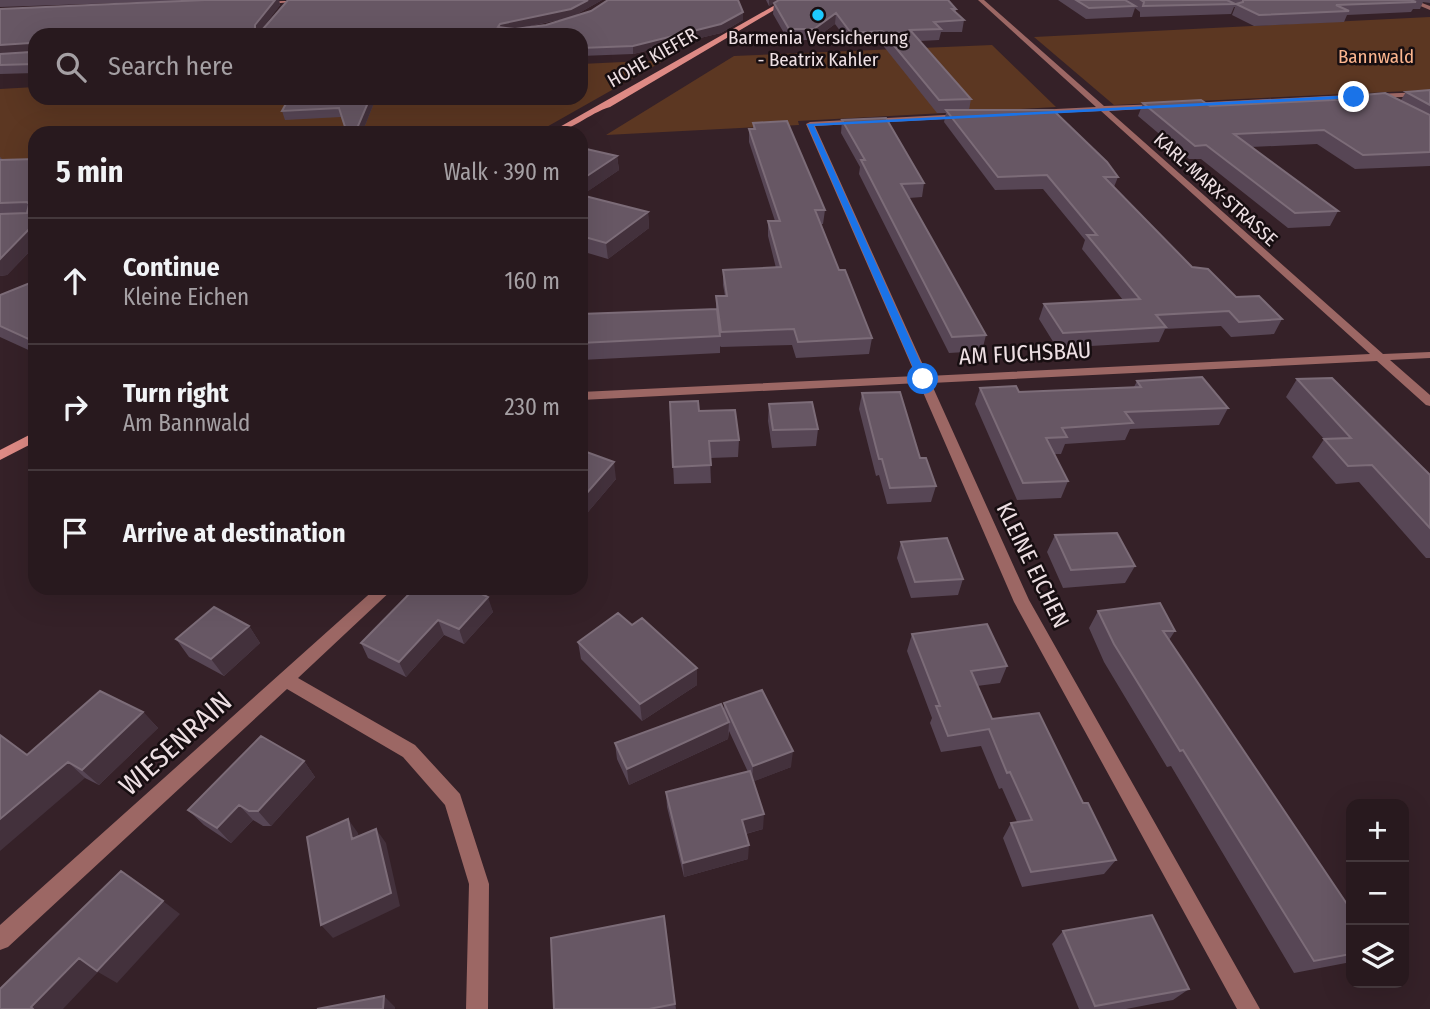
<!DOCTYPE html>
<meta charset="utf-8">
<style>
:root{--surface:#28191e;--page:#302227;--text:#f1f3f6;--muted:#a5a0a4;--line:#44383c}
body{margin:0;font-family:"Fira Sans Condensed",sans-serif;background:var(--page);color:var(--text)}
.controls{position:absolute;right:21px;bottom:21px;display:grid;overflow:hidden;border-radius:14px;box-shadow:0 7px 28px #0002}
.controls button{width:63px;height:63px;display:grid;place-items:center;padding:0;border:0;border-bottom:2px solid var(--line);background:var(--surface);color:var(--text);font:35px sans-serif}
.stop{position:absolute;width:21px;height:21px;margin:-16px;border:5px solid #1a73e8;border-radius:50%;background:#fff}
.stop.end{background:#1a73e8;border-color:#fff;box-shadow:0 2px 7px #0008}
.list{margin:0;padding:0;list-style:none}
h2{display:flex;justify-content:space-between;align-items:center;height:91px;margin:0;padding:0 28px;font-size:30px}
h2 small{font-size:23px;font-weight:400;color:var(--muted)}
.list li{display:grid;grid-template-columns:46px 1fr auto;gap:21px;align-items:center;box-sizing:border-box;height:126px;padding:0 28px;border-top:2px solid var(--line)}
.list b{display:block;font-size:26px;white-space:nowrap}
.list p{margin:0;font-size:23px;white-space:nowrap;color:var(--muted)}
.list em{font-size:23px;font-style:normal;color:var(--muted)}
.icon{flex:none;width:38px;height:38px;fill:none;stroke:currentColor;stroke-width:2;stroke-linecap:round;stroke-linejoin:round}
.map{position:relative;flex:none;width:1430px;height:1009px;overflow:hidden}
.search{position:absolute;background:var(--surface);box-shadow:0 7px 28px #0002;left:28px;top:28px;width:560px;height:77px;display:flex;align-items:center;gap:18px;box-sizing:border-box;padding:0 24px;border-radius:21px;color:var(--muted);font-size:26px}
.panel{position:absolute;background:var(--surface);box-shadow:0 7px 28px #0002;left:28px;top:126px;width:560px;height:469px;border-radius:21px}
.map>svg:first-child{display:block}
.green{fill:#5c3722}
.lines{fill:none;stroke-linecap:round;stroke-linejoin:round}
.street{fill:#9c6764;fill-rule:evenodd}
.secondary{fill:#de8a85;fill-rule:evenodd}
.wall{fill:#574655}
.shaded-wall{fill:#43313c}
.building{fill:#675764;stroke:#7c6c78;stroke-width:2}
.route{fill:#1a73e8}
.poi-dot{fill:#1dc9fd;stroke:#170e11;stroke-width:2.5}
.labels{text-anchor:middle;stroke-width:5;stroke-linejoin:round;paint-order:stroke}
.far-poi-label{font-size:19px;fill:#eddfe3;stroke:#170e11}
.far-park-label{font-size:19px;fill:#fcb58e;stroke:#170e11}
.far-street-label{font-size:19px;fill:#eddfe3;stroke:#170e11}
.street-label{font-size:23px;fill:#eddfe3;stroke:#170e11}
.near-street-label{font-size:28px;fill:#eddfe3;stroke:#170e11}
</style>
<div class="map">
<svg width="1430" height="1009" viewBox="0 0 1430 1009">
<rect width="100%" height="100%" fill="#352128"/>
<path class="green" d="M1430,17V90L1114,105L1034,37Z
M992,45L1056,107L798,121L799,125L606,135L734,56Z
M665,60L536,133H35V161L0,162V89L35,87V98H581V64Z"/>
<g class="lines">
<path class="street" d="M978,0H984L1104,106L1162,104V108H1159L1109,111L1383,354L1430,352V358L1390,360L1430,395V406L1426,405L1377,361L931,383L1029,600L1260,1009H1237L1014,602L919,383L581,400V392L916,376L806,124L810,122L964,114L968,116L964,118L815,126L928,376L1370,354L1101,111L1033,114L1032,112L1036,110L1096,107Z
M1406,0H1414L1430,6V10Z
M1430,92V96L1372,98L1368,96L1372,94Z
M1348,95L1351,99L1190,107L1186,105L1190,103Z
M376,588H394L298,678L415,745L460,794L489,884L488,1009H466L469,884L445,805L403,757L287,689L8,947L0,950V925Z"/>
<path class="secondary" d="M326,0L260,4L257,2Z
M784,0H791L610,107C589,113 570,133 549,133Z
M35,432V442L0,460V450Z"/>
</g>
<path class="wall" d="M0,0H205L0,7Z
M205,0H279L280,5L261,29H263L288,0H602L572,17L518,29L743,20L721,33L633,54L581,56V35H35V73L0,74V9Z
M766,0H948L956,9V13L964,20L962,32H941L939,40L920,41L971,99L969,110L1118,177L1114,187L1192,267L1236,297L1282,319L1274,334L1231,337L1221,326L1165,329L1159,342L1057,348L1039,319L1044,304L1123,300L1082,249L1085,240L1043,189L995,190L944,122L946,113H937L881,43L850,44L835,24L813,40H788L773,14L774,3L769,6Z
M1058,0H1430V3L1423,2L1420,9H1413L1411,12L1347,15L1344,22L1254,26L1232,15L1235,7H1234L1231,14L1140,17V12L1135,8L1132,17L1086,19Z
M1430,90V166L1355,169L1317,144L1251,147L1338,211L1330,226L1288,228L1201,159H1189L1138,116L1143,103L1210,106L1330,100L1331,98L1401,100L1406,92Z
M237,98H376L362,133H347L341,117L285,120L282,111L287,102L240,104Z
M842,120L924,183L922,197L909,198L986,335L982,351L949,353L859,174L860,167L841,133Z
M753,123L825,210L823,224H821L839,270L872,338L869,354L796,358L792,345L721,347L720,346V353L581,360V314L716,309V296H725L723,285V270L776,268L768,236V221H775L749,142V129H753Z
M581,149L617,156L619,170L582,195L648,212L649,228L608,259L581,251Z
M0,157L3,160L35,159V246L7,275L0,276Z
M35,281V353L0,337V295Z
M1297,379L1430,475V558H1426L1359,482L1336,484L1312,457L1324,439L1286,397Z
M1137,381L1228,408L1219,425L1130,429L1125,440L1065,444L1061,454H1055L1068,481L1061,498L1017,500L975,404L980,388L1019,392L1134,387Z
M862,393L920,458L936,486L931,502L887,504L879,475L876,476L859,409Z
M670,402L699,411L739,440L738,457L710,458L711,483L674,484Z
M769,404L818,429L816,446L772,448L768,421Z
M581,450L616,479L588,512L581,509Z
M1055,535L1135,566L1125,583L1063,588L1047,552Z
M901,542L963,579L958,595L911,598L897,558Z
M216,588H238L230,595Z
M415,588H493L486,596L493,612L464,644L444,635L406,677L368,658L361,643Z
M1098,611L1175,631L1169,640L1351,910V962L1294,973L1171,766L1167,767L1104,662L1089,628Z
M632,625L697,668V685L642,721L581,659L578,642Z
M249,626L260,643L224,676L189,657L176,639Z
M912,634L1007,666L1000,683L977,686L992,719L1083,803L1116,860L1104,874L1022,887L1003,838L1011,823L1017,822L1002,788L999,789L981,746L941,752L930,723L932,718L907,651Z
M724,703L791,767L754,781L763,829L746,834L748,859L684,877L667,807L666,792L748,772L729,731L728,739L629,785L617,759L615,743L724,711Z
M143,712L158,728L99,785L85,778L27,755Z
M304,761L315,777L271,826H263L253,820L231,843L204,825L188,810Z
M664,916L676,1009H554Z
M1063,931L1189,989L1173,1000L1126,1009H1079L1052,944Z"/>
<path class="shaded-wall" d="M275,0H279L280,5L258,35L255,25Z
M588,0H602L572,17L501,32L498,27L500,24Z
M769,0H779L769,6Z
M743,12V20L721,33L633,54V46Z
M836,13L835,24L813,40L814,29Z
M30,43L35,51L0,54V45Z
M370,98H376L362,133H355Z
M617,156L619,170L581,196V180Z
M648,212L649,228L608,259L606,243Z
M35,223V246L7,275L0,276V259Z
M614,462L616,479L588,512L586,494Z
M225,588H238L230,595Z
M474,588H493L478,605L473,590Z
M488,597L493,612L464,644L459,629Z
M438,620L444,635L406,677L399,662Z
M249,626L260,643L224,676L211,659Z
M697,668V685L642,721L640,704Z
M143,712L158,728L99,785L82,770Z
M729,722L728,739L629,785L627,769Z
M793,751L791,767L752,782L753,766Z
M304,761L315,777L271,826L258,811Z
M68,762L85,778L0,851V819Z
M239,805L253,820L231,843L217,828Z
M764,814L763,829L741,835L742,820Z
M348,819L358,833L362,852L352,839Z
M376,829L386,843L400,906L333,938L321,925Z
M749,845L748,859L684,877L683,863Z
M163,901L180,914L117,983L98,972L63,1009H33L31,1007L79,958Z
M384,996L395,1007V1009H383Z"/>
<path class="building" d="M205,0H275L255,25V29H263L288,0H588L571,9L500,24L498,27L515,29L546,25L591,11L608,0H738L743,12L721,24L633,46L581,48V35H568V33L548,35H35V64L0,65V54L31,52L33,49L30,43L0,45V9Z
M779,0H948L956,9H952L964,20L934,22L941,29L910,30L971,99L939,100L882,31L851,33L836,13L814,29H789L774,3Z
M1076,0H1125L1135,6L1089,8Z
M1141,0H1227L1235,4L1143,6L1144,2Z
M1243,0H1411L1416,2L1336,5L1349,11L1259,15L1236,4L1243,2Z
M1430,90V105L1406,92Z
M1385,93L1430,115V152L1363,155L1324,130L1234,134L1338,211L1295,213L1206,145L1195,146L1143,103L1201,100L1210,106L1335,100L1331,98Z
M289,98H370L355,133H347L339,108L282,111Z
M946,110H1053L1107,162L1118,177H1104L1192,267L1208,269L1236,297L1259,296L1282,319L1239,322L1229,311L1156,315L1166,327L1063,333L1044,304L1140,299L1087,235H1097L1047,175L998,177Z
M886,118L924,183L901,184L986,335L952,337L861,160H865L842,120Z
M787,121L825,210H815L839,270H845L872,338L798,342L794,329L721,332L716,296H727L723,270L781,267L768,221H780L749,129H755L753,123Z
M582,148L617,156L581,180V149Z
M35,159V223L0,259V214L27,213L29,204L27,202L0,203V160Z
M581,195L648,212L606,243L581,236Z
M35,281V342L0,326V295Z
M717,309L720,336L581,343V314Z
M1202,377L1228,408L1125,412L1133,423L1062,428L1067,437L1046,438L1068,481L1023,483L980,388L1016,386L1019,392L1141,387L1137,381Z
M1332,378L1430,475V528L1372,465L1348,466L1324,439L1351,438L1297,379Z
M900,392L920,458H926L936,486L890,488L882,459H879L862,393Z
M698,401L699,411L735,410L739,440L709,441L711,465L673,467L670,402Z
M812,402L818,429L773,430L769,404Z
M581,450L614,462L586,494L581,492Z
M1117,533L1135,566L1071,570L1055,535Z
M947,538L963,579L915,582L901,542Z
M415,588H474L473,590L488,597L459,629L438,620L399,662L361,643Z
M1160,603L1175,631H1163L1351,910V954L1314,961L1183,750L1180,751L1114,644L1098,611Z
M214,607L249,626L211,659L176,639Z
M618,613L632,625L642,618L697,668L640,704L578,642Z
M987,624L1007,666L971,671L992,719L1039,713L1083,803H1088L1116,860L1031,872L1011,823L1032,820L1010,772L1007,773L989,729L948,736L936,706H940L912,634Z
M762,690L793,751L753,766L724,703Z
M100,691L143,712L82,770L68,762L0,819V735L27,755Z
M721,704L729,722L627,769L615,743Z
M261,736L304,761L258,811H249L239,805L217,828L188,810Z
M750,771L764,814L742,820L749,845L683,863L666,792Z
M348,819L352,839L376,829L391,893L321,925L307,837Z
M121,871L163,901L97,971L79,958L31,1007L33,1009H0V989Z
M1152,915L1189,989L1095,1006L1063,931Z
M664,916L675,1004L649,1009H554L551,938Z
M384,996L383,1009H317Z"/>
<path class="route" d="M1354,95L1356,98L814,126L928,379L923,382L918,379L807,124Z"/>
<circle class="poi-dot" cx="818" cy="15" r="7"/>
<g class="labels">
<g class="far-poi-label">
<text x="818" y="44">Barmenia Versicherung<tspan x="818" dy="22">- Beatrix Kahler</tspan></text>
</g>
<g class="far-park-label">
<text x="1376" y="63">Bannwald</text>
</g>
<g class="far-street-label">
<text transform="translate(652 57) rotate(-30)" y="7">HOHE KIEFER</text>
<text transform="translate(1216 189) rotate(42)" y="7">KARL-MARX-STRASSE</text>
</g>
<g class="street-label">
<text transform="translate(1025 353) rotate(-3)" y="8">AM FUCHSBAU</text>
<text transform="translate(1033 565) rotate(64)" y="8">KLEINE EICHEN</text>
</g>
<g class="near-street-label">
<text transform="translate(175 743) rotate(-42)" y="10">WIESENRAIN</text>
</g>
</g>
</svg>
<div class="controls">
<button>+</button>
<button>−</button>
<button><svg class="icon" aria-label="layers" viewBox="0 0 24 24"><path d="M12 4l9 5-9 5-9-5zM3 14l9 5 9-5"/></svg></button>
</div>
<div class="stop" style="left:923px;top:379px"></div>
<div class="stop end" style="left:1354px;top:97px"></div>
<div class="search"><svg class="icon" aria-label="search" viewBox="0 0 24 24"><circle cx="10" cy="10" r="6"/><path d="M15 15l6 6"/></svg>Search here</div>
<section class="panel">
<h2>5 min<small>Walk · 390 m</small></h2>
<ul class="list">
<li><svg class="icon" aria-label="ahead" viewBox="0 0 24 24"><path d="M12 20V5M6 11l6-6 6 6"/></svg><div><b>Continue</b><p>Kleine Eichen</p></div><em>160 m</em></li>
<li><svg class="icon" aria-label="right" viewBox="0 0 24 24"><path d="M7 20v-9h11M14 6l5 5-5 5"/></svg><div><b>Turn right</b><p>Am Bannwald</p></div><em>230 m</em></li>
<li><svg class="icon" aria-label="arrive" viewBox="0 0 24 24"><path d="M6 21V4h12l-3 4 3 4H6"/></svg><div><b>Arrive at destination</b></div></li>
</ul>
</section>
</div>
